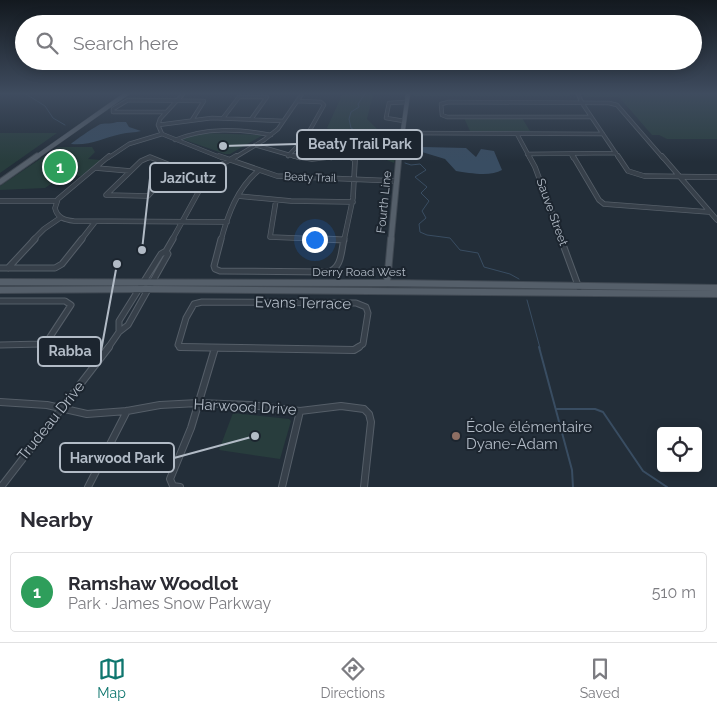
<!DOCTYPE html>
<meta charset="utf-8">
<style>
:root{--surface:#fff;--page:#f7f7f7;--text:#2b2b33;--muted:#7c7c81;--line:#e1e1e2;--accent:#0f766e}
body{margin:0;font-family:Raleway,sans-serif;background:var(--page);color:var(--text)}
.controls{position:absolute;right:15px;bottom:15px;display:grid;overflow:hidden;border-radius:5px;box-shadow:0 2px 12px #0003}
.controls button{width:45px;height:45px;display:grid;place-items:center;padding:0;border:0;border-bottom:1px solid var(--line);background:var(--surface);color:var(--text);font:25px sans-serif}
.you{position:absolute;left:314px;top:239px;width:18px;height:18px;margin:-12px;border:4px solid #fff;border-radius:50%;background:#1a73e8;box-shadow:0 0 0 8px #1a73e833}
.badge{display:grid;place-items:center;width:32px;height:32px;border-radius:50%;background:var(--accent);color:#fff;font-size:16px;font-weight:700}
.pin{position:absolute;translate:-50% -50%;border:2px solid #fff;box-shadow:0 1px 5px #0006}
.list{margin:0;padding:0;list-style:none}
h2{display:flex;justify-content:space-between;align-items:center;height:65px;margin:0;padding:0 20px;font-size:21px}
h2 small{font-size:16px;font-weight:400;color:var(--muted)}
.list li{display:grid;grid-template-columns:32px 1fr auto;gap:15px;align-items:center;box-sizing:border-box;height:80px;margin:0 10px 10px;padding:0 10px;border:1px solid var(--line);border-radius:5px}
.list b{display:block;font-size:19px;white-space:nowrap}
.list p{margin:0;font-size:16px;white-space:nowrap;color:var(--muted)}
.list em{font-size:16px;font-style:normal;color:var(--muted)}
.icon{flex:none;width:28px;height:28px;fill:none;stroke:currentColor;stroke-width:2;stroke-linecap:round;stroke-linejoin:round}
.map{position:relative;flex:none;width:717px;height:487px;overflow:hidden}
.search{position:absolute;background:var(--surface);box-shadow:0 2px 12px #0003;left:15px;right:15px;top:15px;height:55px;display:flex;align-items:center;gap:12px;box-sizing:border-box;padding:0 18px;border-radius:28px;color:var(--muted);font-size:19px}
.sheet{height:155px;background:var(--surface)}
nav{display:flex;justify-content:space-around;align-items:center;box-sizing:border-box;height:70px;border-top:1px solid var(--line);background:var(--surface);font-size:14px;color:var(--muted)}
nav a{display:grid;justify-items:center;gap:2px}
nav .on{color:var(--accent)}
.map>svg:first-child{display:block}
.green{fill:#283d3d}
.water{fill:#394d62}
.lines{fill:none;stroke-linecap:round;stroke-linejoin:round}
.stream-far1{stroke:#394d62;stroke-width:1}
.stream{stroke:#394d62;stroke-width:2}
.minor-far3-casing{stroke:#555e68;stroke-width:4.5}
.minor-far2-casing{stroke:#555e68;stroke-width:5.5}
.minor-far1-casing{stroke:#555e68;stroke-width:7}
.minor-casing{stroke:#555e68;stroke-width:8}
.major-far2-casing{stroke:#404953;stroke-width:5}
.major-far1-casing{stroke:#404953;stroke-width:7}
.major-casing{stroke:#404953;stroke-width:8}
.minor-far3{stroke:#37404a;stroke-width:3}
.minor-far2{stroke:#37404a;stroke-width:4}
.minor-far1{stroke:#37404a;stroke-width:5}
.minor{stroke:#37404a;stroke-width:6}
.major-far2{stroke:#555f6a;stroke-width:4}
.major-far1{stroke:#555f6a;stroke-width:5}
.major{stroke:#555f6a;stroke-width:6}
.education-dot{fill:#8d6e63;stroke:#1c252f;stroke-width:2}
.labels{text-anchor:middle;stroke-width:4;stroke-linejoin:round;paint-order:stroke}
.far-street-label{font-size:11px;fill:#b2bbc6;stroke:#1c252f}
.street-label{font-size:12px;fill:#b2bbc6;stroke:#1c252f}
.near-street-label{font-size:15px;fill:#b2bbc6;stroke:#1c252f}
.near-poi-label{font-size:15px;fill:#b2bbc6;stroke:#1c252f;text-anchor:start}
.leader{fill:none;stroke:#b2bbc6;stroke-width:2}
.callout-dot{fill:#b2bbc6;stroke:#1c252f;stroke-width:2}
.callout{fill:#1c252f;stroke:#b2bbc6;stroke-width:2}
.callout-label{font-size:14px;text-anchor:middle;font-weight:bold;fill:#b2bbc6}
</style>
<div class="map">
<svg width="717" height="487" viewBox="0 0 717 487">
<rect width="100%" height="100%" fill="#232e39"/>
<path class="green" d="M307,94H399H373L367,119L383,135L397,141L396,156L376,145L367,136L369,142L395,159L394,163L370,153L334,130L327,128L342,95L346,94Z
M414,94H570V96H414Z
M583,94H717V139H667L659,135H652L619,97H584Z
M464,118H522L530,131H470Z
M0,133H57L0,173Z
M203,133L263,135L230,154H225L182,139Z
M58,147H92L95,152L88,159L101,160L81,176L64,175L45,188L0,190V186Z
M233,413L289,419L291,421L280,459L219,450Z"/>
<path class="water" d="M117,122H126L129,127L141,131C135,133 128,132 121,134C103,138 90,146 71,144C74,141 97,125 101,124C106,123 112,124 117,122Z
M424,147L466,148L476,157L481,149L494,151L502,170C491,177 469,173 456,171L445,159L412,149Z"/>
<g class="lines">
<path class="stream-far1" d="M26,94L45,106L53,118L65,125
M365,94L358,104L359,107L351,112L349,119L351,128L365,136
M405,163L411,165L420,164L426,170L415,177L427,187L421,193L429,201L422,211L426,218L419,224L420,232L427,235L450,238L460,250L478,253L484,267L510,274L519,279
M527,300L540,348"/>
<path class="stream" d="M539,347L572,470L573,487
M557,409H595L603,412L643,471L667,487"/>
<g class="minor-far3-casing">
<path id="minor-far3" d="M183,94L160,119L158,125L162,134L222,158
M578,94L582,103L619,158
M113,112V109L128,100L204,101L192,120
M113,112H166
M591,117H447L442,115L441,104L449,102L609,103L617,105L663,158
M223,118L239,97H267L252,118
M404,121L386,118L389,103L407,102
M158,125L212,118L283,121
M403,133L603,134
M517,134L530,158
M175,140C206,127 238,129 271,135
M303,141L333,146L351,158
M255,145L300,158
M527,154L616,153
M571,154L573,158
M288,156L306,137L324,105L321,102L297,101
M108,158L129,144L162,134
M148,158H152
M234,158L264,140L278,129L302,94
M331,158L346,154"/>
</g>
<g class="minor-far2-casing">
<path id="minor-far2" d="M109,156L58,199L55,208C57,218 65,220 74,221L227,222
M219,156L277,176L396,181
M294,156L312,159L337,156
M529,156L535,167L562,240
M573,156L599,200L604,204L709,212
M618,156L628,171L644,176L717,177
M662,156L717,220
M150,157L175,167L148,196L106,195L141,161Z
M96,168L130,171
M238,196L291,201L353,202
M276,200L270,237L344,240
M0,201H56
M33,240L44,229L60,218
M81,240L95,222
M172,240L205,180L221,165L236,156
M221,240C228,214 237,189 258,171
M344,240L353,198L355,160L349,156"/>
</g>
<g class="minor-far1-casing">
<path id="minor-far1" d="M221,239L214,266L215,269L220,271L328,272C342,268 341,252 344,239
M323,239L344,240
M561,239L579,288
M0,268H55L62,264L82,239
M8,268L35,239
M0,301H65L71,305L48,340L42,344L0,345
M119,330V321L161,254L166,251L173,239
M108,348L119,332L128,325L168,254L166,251
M231,348L181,347L178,345L186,318L194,304L202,302L356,303L366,307L368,313L363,344L357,348"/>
</g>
<g class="minor-casing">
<path id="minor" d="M180,347L354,350L359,347
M0,402L47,405L87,414L127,411L160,405L198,403L250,405L300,411L341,406L364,409L369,414L371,422L364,487
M1,487L109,347
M88,487L127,411
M180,487L173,486L170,479L191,428L215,348
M282,487L300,411"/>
</g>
<g class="major-far2-casing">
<path id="major-far2" d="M35,158L126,94
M399,158L408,94"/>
</g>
<g class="major-far1-casing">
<path id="major-far1" d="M0,182L37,156
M391,240L399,156"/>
</g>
<g class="major-casing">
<path id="major" d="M0,282L387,283L717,288
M387,283L391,239
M0,290L148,289L717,294"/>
</g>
<use href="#minor-far3" class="minor-far3"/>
<use href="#minor-far2" class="minor-far2"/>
<use href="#minor-far1" class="minor-far1"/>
<use href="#minor" class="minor"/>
<use href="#major-far2" class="major-far2"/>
<use href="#major-far1" class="major-far1"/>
<use href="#major" class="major"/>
</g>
<linearGradient id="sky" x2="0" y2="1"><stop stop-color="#13191f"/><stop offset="0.58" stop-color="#3f4c5f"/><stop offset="1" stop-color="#3f4c5f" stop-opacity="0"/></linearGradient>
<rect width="717" height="162" fill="url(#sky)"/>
<circle class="education-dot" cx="456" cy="436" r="5"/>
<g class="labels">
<g class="far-street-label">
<text transform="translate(310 177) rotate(2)" y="4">Beaty Trail</text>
</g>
<g class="street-label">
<text transform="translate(384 202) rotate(-84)" y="4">Fourth Line</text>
<text transform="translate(552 212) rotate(70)" y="4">Sauve Street</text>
<text x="359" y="276">Derry Road West</text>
</g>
<g class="near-street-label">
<text transform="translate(303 303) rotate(1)" y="5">Evans Terrace</text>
<text transform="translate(245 407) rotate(3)" y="5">Harwood Drive</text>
<text transform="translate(51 421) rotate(-51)" y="5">Trudeau Drive</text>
</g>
<g class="near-poi-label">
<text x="466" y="432">École élémentaire<tspan x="466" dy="17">Dyane-Adam</tspan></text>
</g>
</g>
<path class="leader" d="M223 146L297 144M142 250L150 178M117 264L101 351M255 436L174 458"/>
<g class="callout-dot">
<circle cx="223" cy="146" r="5"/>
<circle cx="142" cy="250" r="5"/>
<circle cx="117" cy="264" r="5"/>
<circle cx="255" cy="436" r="5"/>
</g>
<g class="callout">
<rect x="297" y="130" width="125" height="29" rx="5"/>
<rect x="150" y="163" width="76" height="29" rx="5"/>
<rect x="38" y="337" width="63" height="29" rx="5"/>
<rect x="60" y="443" width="114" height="29" rx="5"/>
</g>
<g class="callout-label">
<text x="360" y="149">Beaty Trail Park</text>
<text x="188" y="183">JaziCutz</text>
<text x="70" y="356">Rabba</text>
<text x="117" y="463">Harwood Park</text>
</g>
</svg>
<div class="controls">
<button><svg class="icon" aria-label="locate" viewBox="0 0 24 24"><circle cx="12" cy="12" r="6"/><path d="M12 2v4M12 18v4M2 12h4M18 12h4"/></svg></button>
</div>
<div class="you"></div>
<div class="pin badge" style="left:60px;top:167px;background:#2e9e5b">1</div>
<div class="search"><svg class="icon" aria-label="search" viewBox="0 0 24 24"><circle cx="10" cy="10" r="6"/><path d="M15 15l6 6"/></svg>Search here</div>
</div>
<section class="sheet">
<h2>Nearby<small></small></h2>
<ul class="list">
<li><span class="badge" style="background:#2e9e5b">1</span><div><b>Ramshaw Woodlot</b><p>Park · James Snow Parkway</p></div><em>510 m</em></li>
</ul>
</section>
<nav>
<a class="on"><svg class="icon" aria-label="map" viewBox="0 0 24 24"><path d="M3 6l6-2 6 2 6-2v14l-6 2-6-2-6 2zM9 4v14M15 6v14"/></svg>Map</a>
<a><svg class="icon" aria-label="directions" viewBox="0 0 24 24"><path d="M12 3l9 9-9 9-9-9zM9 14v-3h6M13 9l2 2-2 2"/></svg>Directions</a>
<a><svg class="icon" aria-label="saved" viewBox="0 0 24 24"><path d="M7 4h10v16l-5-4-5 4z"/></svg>Saved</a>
</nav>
